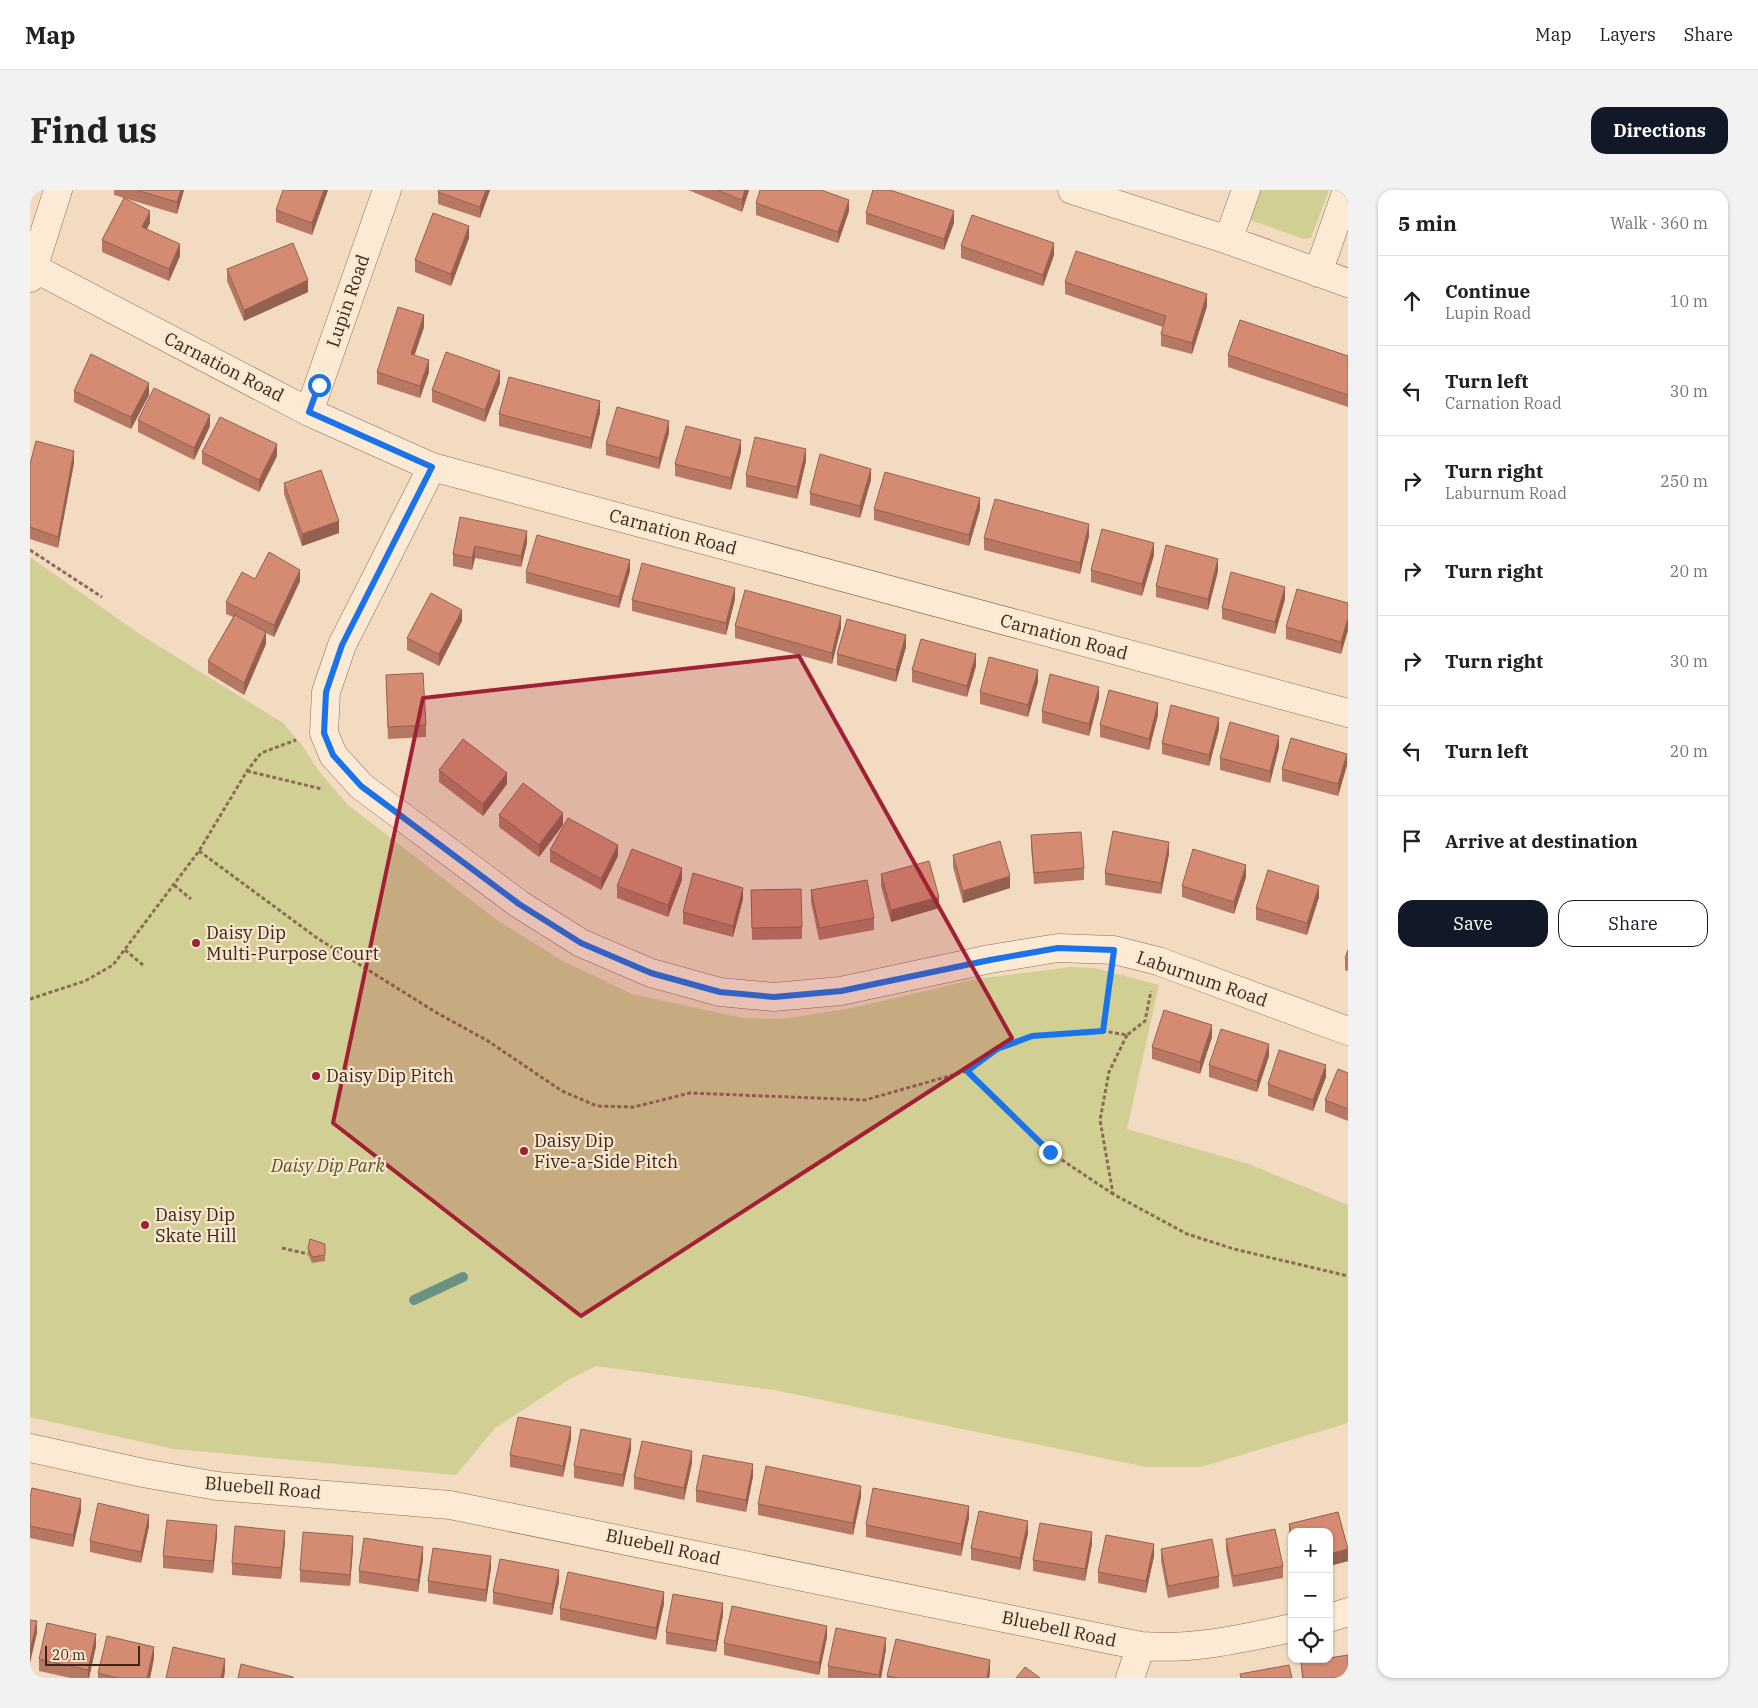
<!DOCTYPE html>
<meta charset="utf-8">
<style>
:root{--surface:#fff;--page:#f2f2f2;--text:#202124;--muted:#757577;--line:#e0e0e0;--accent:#111827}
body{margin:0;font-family:"IBM Plex Serif",serif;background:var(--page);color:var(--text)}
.controls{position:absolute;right:15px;bottom:15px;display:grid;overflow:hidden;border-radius:10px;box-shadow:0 1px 4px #0004}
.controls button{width:45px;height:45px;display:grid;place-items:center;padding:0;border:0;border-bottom:1px solid var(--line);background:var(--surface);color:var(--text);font:25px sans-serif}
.scale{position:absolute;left:15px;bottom:12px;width:95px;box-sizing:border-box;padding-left:5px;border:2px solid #3b261c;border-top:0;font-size:14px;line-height:18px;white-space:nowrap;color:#3b261c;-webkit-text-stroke:4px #f9e7d0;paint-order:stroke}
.stop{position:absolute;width:15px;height:15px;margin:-11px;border:4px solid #1a73e8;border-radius:50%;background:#fff}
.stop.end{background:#1a73e8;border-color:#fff;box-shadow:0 1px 5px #0008}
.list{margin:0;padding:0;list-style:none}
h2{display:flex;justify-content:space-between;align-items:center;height:65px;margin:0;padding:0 20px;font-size:21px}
h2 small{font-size:16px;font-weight:400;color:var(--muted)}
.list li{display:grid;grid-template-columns:32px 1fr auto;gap:15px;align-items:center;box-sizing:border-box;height:90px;padding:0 20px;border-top:1px solid var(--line)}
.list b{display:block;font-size:19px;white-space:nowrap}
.list p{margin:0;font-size:16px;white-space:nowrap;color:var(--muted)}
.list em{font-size:16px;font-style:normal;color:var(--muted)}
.actions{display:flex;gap:10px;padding:15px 20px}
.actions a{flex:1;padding:11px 0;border:1px solid var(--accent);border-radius:15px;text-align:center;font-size:18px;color:var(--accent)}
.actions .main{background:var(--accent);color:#fff}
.icon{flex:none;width:28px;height:28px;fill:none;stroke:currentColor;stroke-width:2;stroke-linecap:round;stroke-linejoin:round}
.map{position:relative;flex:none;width:1318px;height:1488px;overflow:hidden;border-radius:15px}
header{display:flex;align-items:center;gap:30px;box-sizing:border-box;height:70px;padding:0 25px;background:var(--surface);border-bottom:1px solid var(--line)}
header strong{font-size:24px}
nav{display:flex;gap:28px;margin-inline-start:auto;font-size:18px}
.intro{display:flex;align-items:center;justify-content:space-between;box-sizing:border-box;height:120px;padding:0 30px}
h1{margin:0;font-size:35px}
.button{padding:12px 22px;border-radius:15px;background:var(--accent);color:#fff;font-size:18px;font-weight:700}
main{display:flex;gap:30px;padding:0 30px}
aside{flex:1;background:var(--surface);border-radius:15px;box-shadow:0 1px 4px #0004}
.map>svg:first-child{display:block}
.green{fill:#d1cf93}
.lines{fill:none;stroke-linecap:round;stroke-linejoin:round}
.stream{stroke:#699282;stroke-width:10}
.minor-casing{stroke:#8d6b56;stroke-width:29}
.path{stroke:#8d6b56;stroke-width:3;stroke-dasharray:4 2.5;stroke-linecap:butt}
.minor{stroke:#fcead4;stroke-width:28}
.wall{fill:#b67862}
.shaded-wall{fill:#946150}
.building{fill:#d48b72;stroke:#946150}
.route{stroke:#1a73e8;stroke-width:6}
.marked{fill:#a12035;fill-opacity:0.2;stroke:#a12035;stroke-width:4;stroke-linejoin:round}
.poi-dot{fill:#a12035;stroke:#f9e7d0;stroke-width:2}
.labels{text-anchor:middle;stroke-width:4.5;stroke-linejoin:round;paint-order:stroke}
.street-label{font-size:18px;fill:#3b261c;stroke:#f9e7d0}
.poi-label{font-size:18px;fill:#3b261c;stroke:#f9e7d0;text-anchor:start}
.park-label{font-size:18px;font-style:italic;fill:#545920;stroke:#f9e7d0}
</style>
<header>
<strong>Map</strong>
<nav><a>Map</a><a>Layers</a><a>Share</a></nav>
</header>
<div class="intro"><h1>Find us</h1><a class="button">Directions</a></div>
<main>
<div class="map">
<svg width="1318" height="1488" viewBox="0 0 1318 1488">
<rect width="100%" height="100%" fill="#f2dbc0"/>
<path class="green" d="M1229,0H1299L1281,48L1274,49L1220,30Z
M0,367L111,445L253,533L272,555L288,580L318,615L467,730L533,771L602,804L713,828L751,829L822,818L946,789L1041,777L1065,778L1129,795L1097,939L1219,974L1318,1015V1233L1171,1277H1116L744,1200L566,1176L540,1189L465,1238L426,1285L144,1259L0,1227Z"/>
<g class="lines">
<path class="stream" d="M384,1110L433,1087"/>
<g class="minor-casing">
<path id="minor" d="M1042,0L1198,50L1318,93
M1198,50L1216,0
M0,76L279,222L402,277L1318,523
M1288,83L1317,0
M0,88L28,0
M279,222L357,0
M402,277L312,455L296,502L294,543L303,565L331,596L489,714L551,753L621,783L690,802L744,807L811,801L960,769L1028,758L1084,760L1128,771L1318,841
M0,1258L113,1283L187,1296L420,1315L1111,1456C1163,1460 1211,1449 1262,1438
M1299,1428L1318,1422
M1100,1488L1111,1456"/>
</g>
<path class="path" d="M0,360L72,407
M217,581L292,599
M169,661L287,748L407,823L458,851L532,901L567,916L604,917L660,903L835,910L937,881L967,859L1002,846L1073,841L1097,845L1115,831L1121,801
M144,695L161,709
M95,760L113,775
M0,809L55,791L83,775L169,661L217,581L231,563L266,550
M1073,841L1080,790
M1097,845L1079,882L1070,930L1083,1004L1157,1044L1204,1059L1318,1086
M937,881L1020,962L1083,1004
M252,1058L278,1064"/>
<use href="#minor" class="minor"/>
</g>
<path class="wall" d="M84,0H154L147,24L94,8L120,33L116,39L150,66L139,91L72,62V50L94,8L84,5Z
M298,0L282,45L246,32V20Z
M409,0H460L450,28L408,14V2Z
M658,0H719L712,22Z
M726,13L819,21L808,53L726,25Z
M836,23L924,33L914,60L836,34Z
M439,48L421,96L385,82V70Z
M931,56L1024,65L1013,96L931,68Z
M197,79L278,102L214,131L197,91Z
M1035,92L1177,116L1162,164L1131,156V144L1133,137L1035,104Z
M394,137L384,165L399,182L390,208L347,194V182Z
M1198,165L1318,166V217L1198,177Z
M470,193L455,232L402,212V200Z
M44,201L119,205L101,239L44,212Z
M570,223L561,259L469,236V224Z
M108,230L180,236L164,270L108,242Z
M639,243L629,279L576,265V254Z
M172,262L247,266L229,302L172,274Z
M711,262L701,300L645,286V274Z
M776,271L767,309L716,297V285Z
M44,273L28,358L0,349V274Z
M841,290L830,328L780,315V303Z
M254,293L309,343L272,356L254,304Z
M844,319H950L939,356L844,330Z
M430,327L497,353L491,377L445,368L442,380L423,376V364Z
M1059,346L1050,384L954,360V348Z
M1124,365L1112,406L1061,392V380Z
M600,381L589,418L496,393V382Z
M1188,381L1178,420L1126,407V396Z
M225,389L270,391L244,447L236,443V454L214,505L178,483V471L203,427L196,424V412Z
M705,409L696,445L602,421V410Z
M1255,409L1245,444L1192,429V418Z
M1318,413V440L1311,464L1256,449V437Z
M432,431L409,476L377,460V448Z
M705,436L811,438L802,474L705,448Z
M876,457L866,492L807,475V464Z
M946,476L937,507L882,492V480Z
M356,485L396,535V547L358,549Z
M1008,492L998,527L950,514V502Z
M1069,508L1059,546L1012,533V521Z
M1128,525L1119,560L1070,547V535Z
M1189,539L1179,576L1132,564V553Z
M1249,557L1240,593L1190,580V568Z
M1317,575L1308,606L1252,591V579Z
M409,580L477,594L453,626L409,592Z
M469,625L533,635L509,667L469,637Z
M1001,645L1054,678V690L1004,694L1001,657Z
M520,660L588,666L571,700L520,672Z
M1139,664L1131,704L1075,695V683Z
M923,665L980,698L933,713L923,677Z
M851,684L909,718L861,732L851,696Z
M1216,687L1204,724L1152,707V696Z
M652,690L638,727L587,708V696Z
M721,700L772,737V749L722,750Z
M781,700L844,728V740L789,750L781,712Z
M1289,707L1277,745L1226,730V718Z
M713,709L703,747L653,734V722Z
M1315,768L1318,770V781L1315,780Z
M1182,847L1170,884L1122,869V857Z
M1239,866L1227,902L1179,887V875Z
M1318,883V931L1295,922V910Z
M1296,887L1283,921L1238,906V894Z
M295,1054V1071L282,1073L278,1064V1058Z
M541,1249L533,1287L480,1277V1265Z
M601,1260L593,1297L544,1288V1276Z
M662,1273L654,1310L604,1299V1287Z
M723,1286L716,1322L666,1312V1300Z
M831,1307L823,1345L728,1325V1314Z
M0,1308L51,1321L43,1357L0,1348Z
M1308,1322L1318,1359V1371L1299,1376V1342H1262V1357L1259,1346V1334Z
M939,1328L931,1366L836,1347V1335Z
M119,1336L111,1373L60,1362V1351Z
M998,1343L990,1380L941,1370V1358Z
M187,1346L183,1383L133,1378V1366Z
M1196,1349L1253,1376V1388L1203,1397L1196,1360Z
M255,1352L251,1389L202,1385V1373Z
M1062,1354L1055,1391L1003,1381V1370Z
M323,1358L320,1396L270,1392V1380Z
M1131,1359L1189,1386V1398L1138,1408L1131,1371Z
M1124,1366L1116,1403L1068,1393V1382Z
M393,1369L388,1402L329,1393V1381Z
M461,1378L456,1412L398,1403V1391Z
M529,1392L522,1425L463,1414V1402Z
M634,1414L626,1450L530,1430V1418Z
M693,1425L686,1462L636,1454V1442Z
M797,1447L789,1485L694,1465V1453Z
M66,1456L59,1488H41L9,1481V1469Z
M856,1459L851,1488H798V1476Z
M124,1468L120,1488H68V1483Z
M1271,1472L1318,1488H1272Z
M960,1482L959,1488H857V1486Z"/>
<path class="shaded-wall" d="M151,0H154L147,24V12Z
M294,0H298L282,45V33Z
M456,0H460L450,28V17Z
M715,0H719L712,22V10Z
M819,10V21L808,53V42Z
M120,21V33L112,49V37Z
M924,21V33L914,60V49Z
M439,36V48L421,96V84Z
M1024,53V65L1013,96V85Z
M150,54V66L139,91V79Z
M278,90V102L214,131V120Z
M1177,104V116L1162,164V153Z
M394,125V137L381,176V164Z
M399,170V182L390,208V196Z
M470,181V193L455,232V220Z
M119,193V205L101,239V227Z
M570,211V223L561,259V248Z
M180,225V236L164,270V258Z
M639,231V243L629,279V268Z
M711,250V262L701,300V288Z
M247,254V266L229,302V290Z
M776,259V271L767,309V297Z
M44,261V273L28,358V347Z
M841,279V290L830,328V316Z
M950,308V319L939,356V345Z
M309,331V343L272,356V344Z
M1059,334V346L1050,384V373Z
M497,341V353L491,377V366Z
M1124,353V365L1112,406V394Z
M445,356V368L442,380V368Z
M1188,369V381L1178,420V409Z
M600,370V381L589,418V407Z
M270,380V391L244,447V435Z
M1255,397V409L1245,444V432Z
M705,398V409L696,445V433Z
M432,420V431L409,476V464Z
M811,426V438L802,474V463Z
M1318,428V440L1311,464V452Z
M236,442V454L214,505V493Z
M876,445V457L866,492V480Z
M946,464V476L937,507V496Z
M1008,480V492L998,527V515Z
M1069,497V508L1059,546V534Z
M1128,513V525L1119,560V549Z
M1189,528V539L1179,576V565Z
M1249,546V557L1240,593V581Z
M1317,564V575L1308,606V594Z
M477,583V594L453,626V614Z
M533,623V635L509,667V655Z
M1139,652V664L1131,704V693Z
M588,655V666L571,700V689Z
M1216,675V687L1204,724V712Z
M652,678V690L638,727V715Z
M980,686V698L933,713V701Z
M1289,696V707L1277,745V733Z
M713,698V709L703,747V736Z
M909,707V718L861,732V720Z
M1182,835V847L1170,884V872Z
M1239,854V866L1227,902V891Z
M1296,875V887L1283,921V910Z
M541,1237V1249L533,1287V1276Z
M601,1249V1260L593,1297V1285Z
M662,1261V1273L654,1310V1298Z
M723,1274V1286L716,1322V1310Z
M831,1296V1307L823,1345V1333Z
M51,1309V1321L43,1357V1345Z
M939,1316V1328L931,1366V1354Z
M119,1325V1336L111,1373V1362Z
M998,1331V1343L990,1380V1368Z
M187,1335V1346L183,1383V1371Z
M255,1341V1352L251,1389V1378Z
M1062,1342V1354L1055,1391V1379Z
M323,1346V1358L320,1396V1385Z
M1124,1354V1366L1116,1403V1391Z
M393,1357V1369L388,1402V1390Z
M1318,1359V1371L1299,1376V1364Z
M461,1366V1378L456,1412V1400Z
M529,1380V1392L522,1425V1414Z
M634,1402V1414L626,1450V1438Z
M693,1413V1425L686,1462V1451Z
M7,1431V1443L0,1473V1461Z
M797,1436V1447L789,1485V1473Z
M66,1444V1456L59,1488H58V1480Z
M856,1448V1459L851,1488H849Z
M124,1457V1468L120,1488H117Z
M195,1469V1481L194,1488H191Z
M960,1470V1482L959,1488H957Z"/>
<path class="building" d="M106,0H151L147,12Z
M253,0H294L282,33L246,20Z
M409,0H456L450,17L408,2Z
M687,0H715L712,10Z
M730,0H791L819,10L808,42L726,13Z
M843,0H860L924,21L914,49L836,23Z
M94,8L120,21L112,37L150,54L139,79L72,50Z
M403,23L439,36L421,84L385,70Z
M942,25L1024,53L1013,85L931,56Z
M263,53L278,90L214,120L197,79Z
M1046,61L1177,104L1162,153L1131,144L1136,126L1035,92Z
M368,117L394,125L381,164L399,170L390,196L347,182Z
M1210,130L1318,166V205L1198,165Z
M416,162L470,181L455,220L402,200Z
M61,164L119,193L101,227L44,201Z
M479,187L570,211L561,248L469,224Z
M124,198L180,225L164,258L108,230Z
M587,217L639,231L629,268L576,254Z
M190,227L247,254L229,290L172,262Z
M656,236L711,250L701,288L645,274Z
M725,247L776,259L767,297L716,285Z
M6,251L44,261L28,347L0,337V274Z
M790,264L841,279L830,316L780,303Z
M291,280L309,331L272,344L254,293Z
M855,282L950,308L939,345L844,319Z
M965,309L1059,334L1050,373L954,348Z
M430,327L497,341L491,366L445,356L442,368L423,364Z
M1072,339L1124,353L1112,394L1061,380Z
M507,345L600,370L589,407L496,382Z
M1136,355L1188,369L1178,409L1126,396Z
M239,362L270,380L244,435L196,412L212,382L225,389Z
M612,373L705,398L696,433L602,410Z
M1201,382L1255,397L1245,432L1192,418Z
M1267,399L1318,413V428L1311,452L1256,437Z
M715,400L811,426L802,463L705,436Z
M401,403L432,420L409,464L377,448Z
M205,425L236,442L214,493L178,471Z
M817,429L876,445L866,480L807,464Z
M891,449L946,464L937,496L882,480Z
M959,467L1008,480L998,515L950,502Z
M393,483L396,535L358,537L356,485Z
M1020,484L1069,497L1059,534L1012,521Z
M1079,500L1128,513L1119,549L1070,535Z
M1141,515L1189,528L1179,565L1132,553Z
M1200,532L1249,546L1240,581L1190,568Z
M1261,548L1317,564L1308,594L1252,579Z
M433,549L477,583L453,614L409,580Z
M493,593L533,623L509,655L469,625Z
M538,628L588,655L571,689L520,660Z
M1083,641L1139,652L1131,693L1075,683Z
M1051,642L1054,678L1004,683L1001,645Z
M970,651L980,686L933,701L923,665Z
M602,659L652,678L638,715L587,696Z
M1163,659L1216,675L1204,712L1152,696Z
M899,671L909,707L861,720L851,684Z
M1238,680L1289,696L1277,733L1226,718Z
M663,683L713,698L703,736L653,722Z
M837,690L844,728L789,738L781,700Z
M771,699L772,737L722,738L721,700Z
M1318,760V770L1315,768Z
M1134,820L1182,835L1170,872L1122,857Z
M1191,839L1239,854L1227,891L1179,875Z
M1249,860L1296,875L1283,910L1238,894Z
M1308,879L1318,883V919L1295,910Z
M280,1049L295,1054V1065L282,1067L278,1058Z
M488,1227L541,1237L533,1276L480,1265Z
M551,1239L601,1249L593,1285L544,1276Z
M612,1251L662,1261L654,1298L604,1287Z
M673,1265L723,1274L716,1310L666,1300Z
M736,1276L831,1296L823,1333L728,1314Z
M2,1298L51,1309L43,1345L0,1336V1308Z
M843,1298L939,1316L931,1354L836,1335Z
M68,1313L119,1325L111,1362L60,1351Z
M949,1321L998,1331L990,1368L941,1358Z
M1308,1322L1318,1359L1299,1364V1342H1262V1345L1259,1334Z
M137,1330L187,1335L183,1371L133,1366Z
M1010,1333L1062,1342L1055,1379L1003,1370Z
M205,1336L255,1341L251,1378L202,1373Z
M1245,1339L1253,1376L1203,1386L1196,1349Z
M273,1342L323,1346L320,1385L270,1380Z
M1076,1345L1124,1354L1116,1391L1068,1382Z
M334,1348L393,1357L388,1390L329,1381Z
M1182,1349L1189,1386L1138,1396L1131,1359Z
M403,1358L461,1366L456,1400L398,1391Z
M470,1369L529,1380L522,1414L463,1402Z
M538,1382L634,1402L626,1438L530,1418Z
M643,1404L693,1413L686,1451L636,1442Z
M702,1416L797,1436L789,1473L694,1453Z
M0,1430L7,1431L0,1461Z
M17,1433L66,1444L58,1480L9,1469Z
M806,1438L856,1448L849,1485L798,1476Z
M77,1446L124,1457L117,1488H88L68,1483Z
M866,1449L960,1470L957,1488H868L857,1486Z
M143,1457L195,1469L191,1488H136Z
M1318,1465V1488H1273L1271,1472L1292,1469H1299V1468Z
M211,1474L263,1487V1488H208Z
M1259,1475L1262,1488H1211L1210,1484Z
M995,1477L1010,1488H986Z"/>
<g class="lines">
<path class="route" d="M289,195L279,222L402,277L312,455L296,502L294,543L303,565L331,596L489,714L551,753L621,783L690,802L744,807L811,801L960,770L1028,758L1084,760L1073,841L1002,846L967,859L937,881L1020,962"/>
</g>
<path class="marked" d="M769,466L982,848L551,1126L303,933L393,508Z"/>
<g class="poi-dot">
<circle cx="166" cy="753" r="5"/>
<circle cx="286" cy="886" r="5"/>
<circle cx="494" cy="961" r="5"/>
<circle cx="115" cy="1035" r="5"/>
</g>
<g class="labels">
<g class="street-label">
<text transform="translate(318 111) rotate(-71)" y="6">Lupin Road</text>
<text transform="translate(194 177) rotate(27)" y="6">Carnation Road</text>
<text transform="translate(643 342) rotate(15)" y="6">Carnation Road</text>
<text transform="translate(1034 447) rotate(15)" y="6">Carnation Road</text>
<text transform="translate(1172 789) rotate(19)" y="6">Laburnum Road</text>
<text transform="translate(233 1298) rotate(5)" y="6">Bluebell Road</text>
<text transform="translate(633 1357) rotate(12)" y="6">Bluebell Road</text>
<text transform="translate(1029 1439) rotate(12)" y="6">Bluebell Road</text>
</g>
<g class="poi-label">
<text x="176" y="749">Daisy Dip<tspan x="176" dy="21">Multi-Purpose Court</tspan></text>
<text x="296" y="892">Daisy Dip Pitch</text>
<text x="504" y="957">Daisy Dip<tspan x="504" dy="21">Five-a-Side Pitch</tspan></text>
<text x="125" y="1031">Daisy Dip<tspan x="125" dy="21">Skate Hill</tspan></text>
</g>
<g class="park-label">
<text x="298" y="982">Daisy Dip Park</text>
</g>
</g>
</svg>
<div class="controls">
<button>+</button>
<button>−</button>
<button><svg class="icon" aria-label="locate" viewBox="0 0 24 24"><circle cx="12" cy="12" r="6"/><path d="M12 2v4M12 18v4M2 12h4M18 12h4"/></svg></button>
</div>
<div class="scale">20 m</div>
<div class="stop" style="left:289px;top:195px"></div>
<div class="stop end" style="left:1020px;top:962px"></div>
</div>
<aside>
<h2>5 min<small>Walk · 360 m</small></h2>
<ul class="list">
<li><svg class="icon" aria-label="ahead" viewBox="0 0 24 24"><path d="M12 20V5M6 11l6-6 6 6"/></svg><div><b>Continue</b><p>Lupin Road</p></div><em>10 m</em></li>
<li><svg class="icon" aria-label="left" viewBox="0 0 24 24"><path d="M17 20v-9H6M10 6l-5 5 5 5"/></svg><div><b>Turn left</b><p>Carnation Road</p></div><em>30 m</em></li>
<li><svg class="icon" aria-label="right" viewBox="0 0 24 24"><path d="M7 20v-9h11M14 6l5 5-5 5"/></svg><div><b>Turn right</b><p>Laburnum Road</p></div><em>250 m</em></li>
<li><svg class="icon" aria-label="right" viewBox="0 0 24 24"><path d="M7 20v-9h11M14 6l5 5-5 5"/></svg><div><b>Turn right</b></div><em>20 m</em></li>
<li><svg class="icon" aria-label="right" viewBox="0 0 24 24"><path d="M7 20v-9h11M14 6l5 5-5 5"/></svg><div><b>Turn right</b></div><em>30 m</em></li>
<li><svg class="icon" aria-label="left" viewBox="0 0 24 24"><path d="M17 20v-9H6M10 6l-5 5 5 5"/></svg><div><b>Turn left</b></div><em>20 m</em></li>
<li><svg class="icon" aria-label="arrive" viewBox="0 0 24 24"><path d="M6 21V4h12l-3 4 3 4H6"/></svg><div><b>Arrive at destination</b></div></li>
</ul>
<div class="actions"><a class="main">Save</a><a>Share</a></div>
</aside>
</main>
